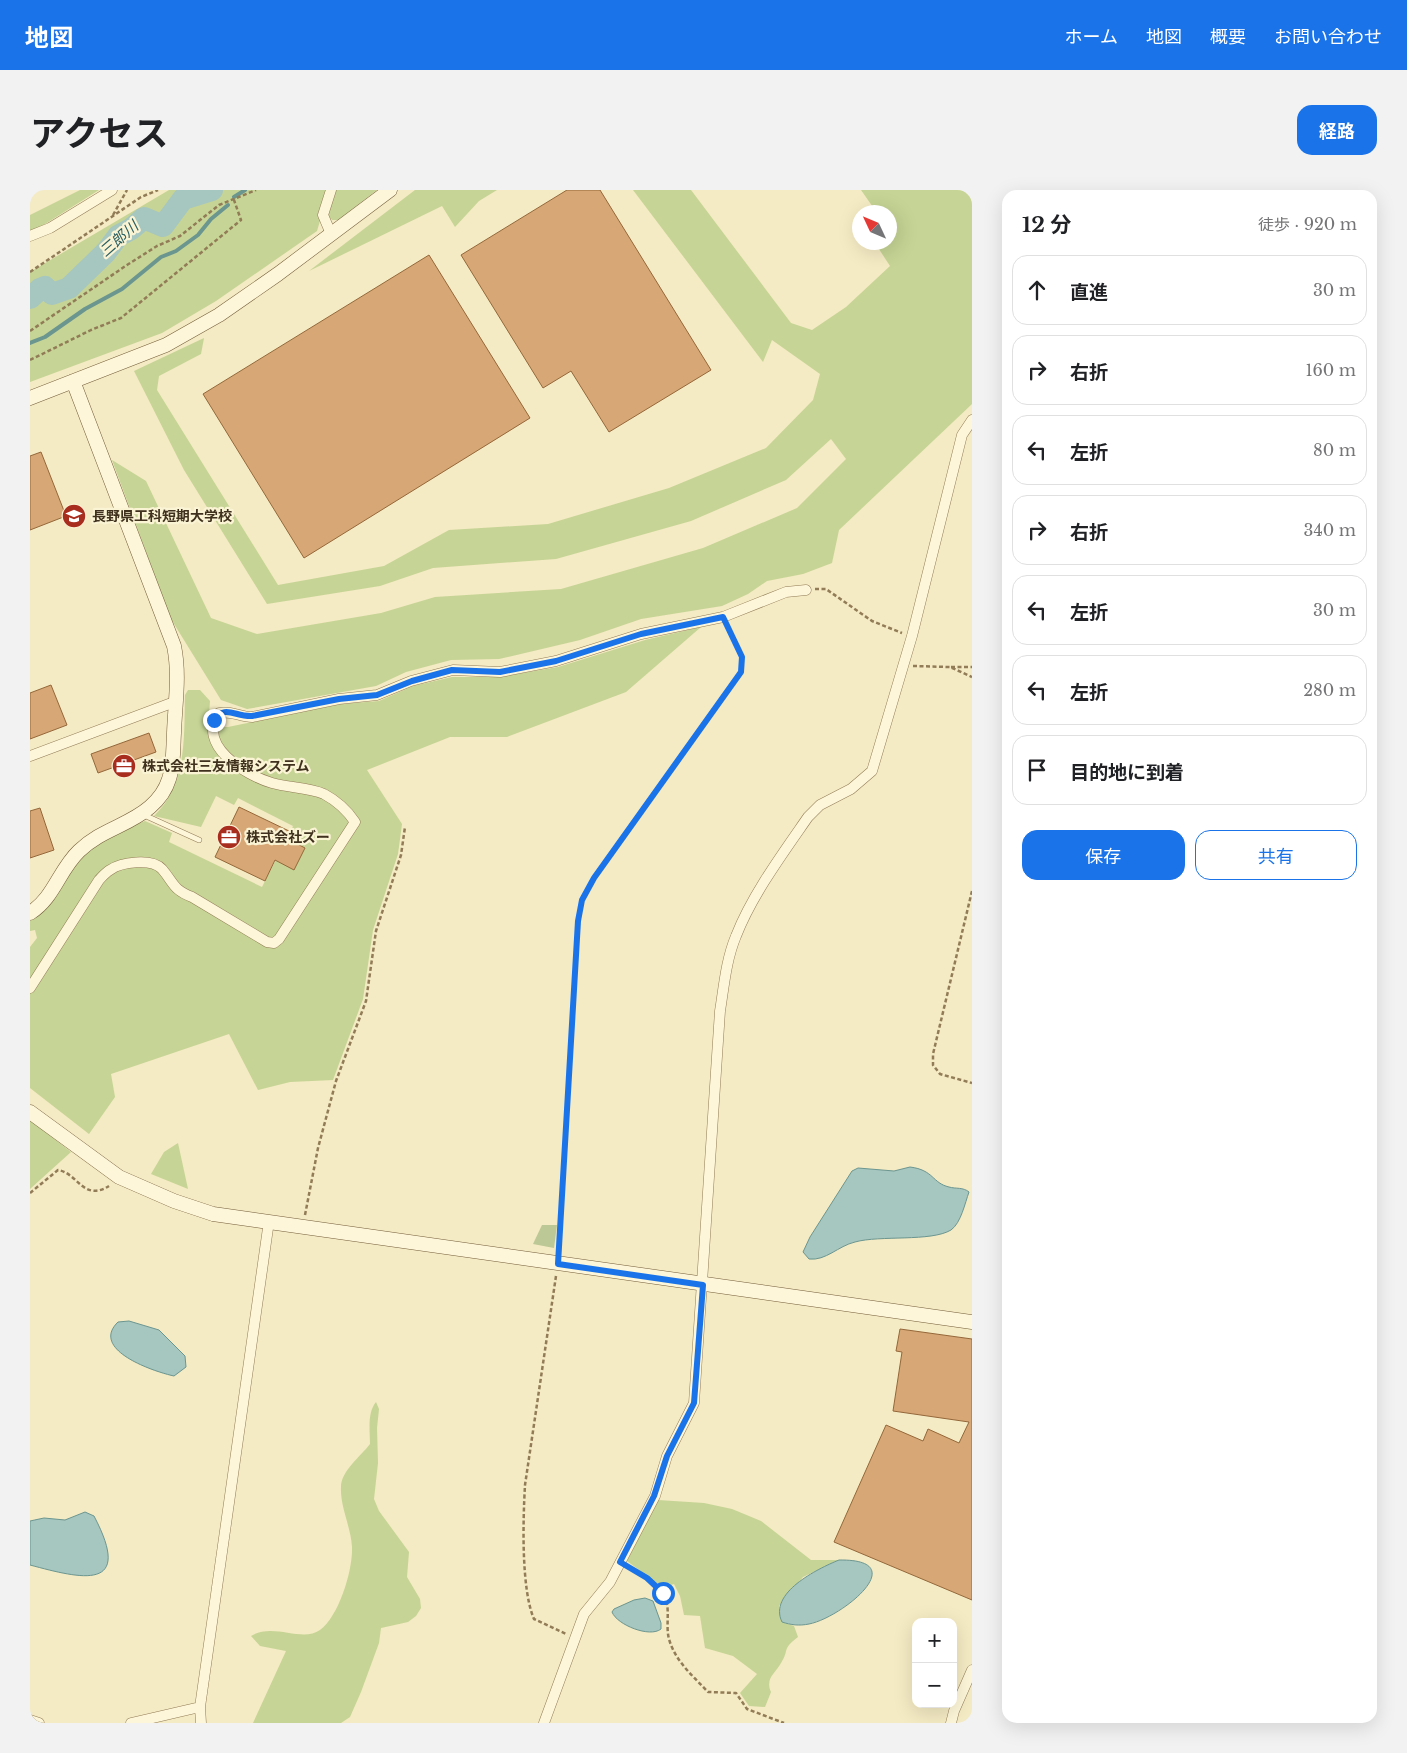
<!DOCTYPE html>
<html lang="ja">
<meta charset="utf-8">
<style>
:root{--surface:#fff;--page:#f2f2f2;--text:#202124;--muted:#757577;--line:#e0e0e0;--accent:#1a73e8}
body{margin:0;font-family:"Libre Baskerville","Noto Sans JP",serif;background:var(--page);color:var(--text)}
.controls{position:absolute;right:15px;bottom:15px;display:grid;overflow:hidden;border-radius:10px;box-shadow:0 5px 20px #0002}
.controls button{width:45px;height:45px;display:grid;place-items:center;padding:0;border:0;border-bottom:1px solid var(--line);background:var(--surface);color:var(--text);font:25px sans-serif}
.compass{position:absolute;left:822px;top:15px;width:45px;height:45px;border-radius:50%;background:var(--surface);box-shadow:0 5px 20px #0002;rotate:314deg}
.stop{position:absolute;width:15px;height:15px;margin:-11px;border:4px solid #1a73e8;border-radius:50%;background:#fff}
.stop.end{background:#1a73e8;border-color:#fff;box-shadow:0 1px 5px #0008}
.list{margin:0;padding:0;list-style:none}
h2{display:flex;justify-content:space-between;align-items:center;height:65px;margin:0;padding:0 20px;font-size:21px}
h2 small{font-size:16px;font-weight:400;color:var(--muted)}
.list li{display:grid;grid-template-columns:32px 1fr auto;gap:15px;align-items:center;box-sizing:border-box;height:70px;margin:0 10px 10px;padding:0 10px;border:1px solid var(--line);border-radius:15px}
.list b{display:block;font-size:19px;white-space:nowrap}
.list em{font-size:16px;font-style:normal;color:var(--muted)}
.actions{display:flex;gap:10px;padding:15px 20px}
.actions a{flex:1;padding:11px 0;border:1px solid var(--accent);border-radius:15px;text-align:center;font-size:18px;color:var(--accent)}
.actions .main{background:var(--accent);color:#fff}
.icon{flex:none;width:28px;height:28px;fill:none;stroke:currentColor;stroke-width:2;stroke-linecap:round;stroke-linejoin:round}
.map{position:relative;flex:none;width:942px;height:1533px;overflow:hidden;border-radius:15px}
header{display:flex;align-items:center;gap:30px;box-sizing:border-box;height:70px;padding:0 25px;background:var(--accent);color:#fff}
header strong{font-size:24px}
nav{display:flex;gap:28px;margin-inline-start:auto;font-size:18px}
.intro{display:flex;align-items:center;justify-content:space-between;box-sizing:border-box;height:120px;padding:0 30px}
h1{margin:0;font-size:35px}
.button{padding:12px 22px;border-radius:15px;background:var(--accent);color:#fff;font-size:18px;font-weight:700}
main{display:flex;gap:30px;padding:0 30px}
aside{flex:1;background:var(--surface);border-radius:15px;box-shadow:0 5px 20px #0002}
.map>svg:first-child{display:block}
.green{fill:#c6d495}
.cemetery{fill:#bcc895}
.water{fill:#a6c6c0;stroke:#6b9690}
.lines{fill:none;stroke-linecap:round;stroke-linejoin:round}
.stream{stroke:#6b9690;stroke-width:4}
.river{stroke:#a6c6c0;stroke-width:22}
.building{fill:#d7a875;stroke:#94673a}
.lane-casing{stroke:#917c57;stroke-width:6}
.street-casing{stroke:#917c57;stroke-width:11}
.secondary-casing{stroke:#735d3a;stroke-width:15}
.path{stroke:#917c57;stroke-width:2.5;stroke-dasharray:4 2.5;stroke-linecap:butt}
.lane{stroke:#fdf6d8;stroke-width:5}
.street{stroke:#fdf6d8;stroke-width:10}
.secondary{stroke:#fdf6d8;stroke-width:14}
.route{stroke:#1a73e8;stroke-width:6}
.labels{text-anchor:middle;stroke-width:4.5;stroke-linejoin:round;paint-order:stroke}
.poi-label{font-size:14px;font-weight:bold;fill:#3f311d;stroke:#faf3d4;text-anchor:start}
.water-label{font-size:15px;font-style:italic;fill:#2a5e61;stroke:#faf3d4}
</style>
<header>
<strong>地図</strong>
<nav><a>ホーム</a><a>地図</a><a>概要</a><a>お問い合わせ</a></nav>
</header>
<div class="intro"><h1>アクセス</h1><a class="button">経路</a></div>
<main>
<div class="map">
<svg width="942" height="1533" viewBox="0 0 942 1533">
<rect width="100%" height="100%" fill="#f4eac3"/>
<path class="green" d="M50,0H69L15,34L0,41V25Z
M139,0H299L287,41L186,111L132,143L0,192V82Z
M303,0H347L308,30H302L298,26Z
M385,0H467L449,11L425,37L412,16L279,81Z
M603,0H661L761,133L782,140L816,117L860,76L845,53L859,52V22H842L845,20L831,0H942V214L809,340L802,373L773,384L737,391L718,404L692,416L611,429L550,450L469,469L421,470L376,482L346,496L217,519L191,510L141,429L82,270L116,291L181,428L227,444L351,423L405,407L531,399L673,358L767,318L816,269L801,249L756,290L661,331L526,369L403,378L350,396L237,414L154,280L104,181L174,148L171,164L129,186L127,200L248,395L354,376L419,340L518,334L639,298L736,258L783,210L790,184L742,150L733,172Z
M671,437L596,502L477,547H420L337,580L372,634L368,664L343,740L333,809L303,890L260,892L228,900L199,844L81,884L85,907L59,944L0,898V757L7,748L5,740L0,741V731C28,714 30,694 47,670C62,650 93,641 115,631L142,643L139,652L232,697L263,636L208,608L204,615L186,606L171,637L124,626C157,594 154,548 155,505L158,500H170L180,511L178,537H198L310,514L349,511L383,496L422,487H469L528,477L615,450Z
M0,930L41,962L0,999Z
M148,953L158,999L121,984L134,962Z
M346,1212L349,1219L347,1238L348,1273L344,1309L349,1321L379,1362L377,1387L390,1409L391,1418L386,1426L378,1432L351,1438L349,1453L331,1502L320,1527L311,1533H223L256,1461L230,1456L221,1446C243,1432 272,1453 290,1440C309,1426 323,1380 322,1357C321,1337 310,1317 311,1297C311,1281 331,1266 340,1254C340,1241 337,1223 346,1212Z
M628,1310L674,1313L702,1319L731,1331L781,1370H809L773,1387L749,1416L752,1432L764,1436L768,1447C751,1460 760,1459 751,1473C745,1484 735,1488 741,1502L735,1517L719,1516L710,1503L727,1484L703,1466L675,1458L670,1426L654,1425L650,1406L644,1394L633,1398L597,1371Z"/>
<path class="cemetery" d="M512,1035H527L524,1058L503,1054Z"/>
<path class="water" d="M880,977C904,980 902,993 919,997C926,999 933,997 939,1002C935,1013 931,1033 921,1040C901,1052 850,1045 825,1052C808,1056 796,1071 779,1069L773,1062L780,1047L822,981L828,978L864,981Z
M99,1131L129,1140L155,1166L156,1177L144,1186C125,1182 59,1160 88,1132Z
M55,1322L64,1326C104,1402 52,1389 0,1375V1331L14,1328L35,1330Z
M809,1370C885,1369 811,1428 779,1434C769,1436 761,1435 752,1432C738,1403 787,1379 809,1370Z
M615,1408L623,1411L631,1433V1439C620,1448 587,1435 582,1422L584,1419L604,1410Z"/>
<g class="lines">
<path class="stream" d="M204,7L215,0
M0,153L15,147L55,119L92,99L131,67L146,61L168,45L181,29L198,15"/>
<path class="river" d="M0,108L10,99L15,97L22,104L39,98L76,62L88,46L101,39L114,28L133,36L153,9L182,0"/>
</g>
<path class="building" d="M537,0H570L681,180L579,242L541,181L513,198L431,65Z
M399,65L500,228L274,368L173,204Z
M11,262L36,326L0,340V266Z
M21,495L37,535L0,549V503Z
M119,543L126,562L68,583L61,564Z
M209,617L259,641L256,648L275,658L264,680L245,670L235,691L185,667Z
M10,618L24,660L0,668V621Z
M870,1139L942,1149V1410L804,1352L856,1235L893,1251L898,1239L929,1253L939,1232L863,1221L872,1162L866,1161Z"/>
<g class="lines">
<g class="lane-casing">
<path id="lane" d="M114,625L169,650"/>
</g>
<g class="street-casing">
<path id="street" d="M301,0L293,25L301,44
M0,46L20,38L82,0
M0,566L147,511
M0,798L69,690C72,687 76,682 80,680C91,672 122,668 132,679C144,693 143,700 162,707L237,752L244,753L249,749L325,632C317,620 307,611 294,604C278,597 259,598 242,593C215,585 166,555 189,523C200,520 210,527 222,527L309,509L347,505L381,491L423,480L470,482L526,471L611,444L693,427L756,402L776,400
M0,1530L9,1533
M101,1533L170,1517
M171,1533L170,1517L239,1031
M514,1533L554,1424L580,1392L625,1306L637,1266L664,1213L690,821C694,796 696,770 706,746C722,705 753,663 778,627L790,615L821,599L842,581L882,446L932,245L942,230
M921,1533L924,1521L942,1480"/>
</g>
<g class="secondary-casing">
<path id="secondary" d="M0,208L136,155L189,125L248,84L360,0
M0,723C24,708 29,680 49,661C72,639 98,636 120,617C128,610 136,599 139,589C144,574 143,559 144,543C145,514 150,485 144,456L43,191
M0,922L89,987L144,1011L183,1024L942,1132"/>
</g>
<path class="path" d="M83,25L97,0
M0,82L111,7L128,0
M0,141L97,75L127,56L150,46L189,15L226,0
M0,170L61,140L91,128L211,30L204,10
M785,399H796L842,431L872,443
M883,476L920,477L942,487
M921,477H942
M942,701L903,864V875L910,884L942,893
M0,1003L28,980C48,983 53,1012 79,996
M275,1025L288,958L306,891L336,811L346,741L371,665L375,637
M529,1061L548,731L552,710L564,688L711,482L712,467L697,435
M526,1086L495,1295C493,1330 491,1399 504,1429L536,1444
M599,1377C615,1384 633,1396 637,1414C639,1425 636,1438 639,1449C645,1471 663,1486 678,1502L706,1503L717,1519L754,1533"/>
<use href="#lane" class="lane"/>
<use href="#street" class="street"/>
<use href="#secondary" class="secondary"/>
</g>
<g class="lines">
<path class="route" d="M184,530C195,514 205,527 222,526L309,509L347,505L382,491L422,480L470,482L526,471L611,444L693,427L712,467L711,482L564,688L552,710L548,731L528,1074L673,1095L664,1213L637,1266L624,1306L590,1372L617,1388L633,1403"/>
</g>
<defs>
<g id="school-disc" transform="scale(1.25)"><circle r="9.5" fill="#a82d1f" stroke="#faf3d4"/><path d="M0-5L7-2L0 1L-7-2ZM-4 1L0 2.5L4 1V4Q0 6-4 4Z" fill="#fff"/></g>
<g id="office-disc" transform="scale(1.25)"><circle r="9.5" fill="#a82d1f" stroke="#faf3d4"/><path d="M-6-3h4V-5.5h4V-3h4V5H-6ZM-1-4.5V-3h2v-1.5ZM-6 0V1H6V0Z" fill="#fff"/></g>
</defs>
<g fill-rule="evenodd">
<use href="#school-disc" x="44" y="326"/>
<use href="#office-disc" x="94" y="576"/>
<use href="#office-disc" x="199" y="647"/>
</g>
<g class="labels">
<g class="poi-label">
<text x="62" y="331">長野県工科短期大学校</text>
<text x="112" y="581">株式会社三友情報システム</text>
<text x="216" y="652">株式会社ズー</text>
</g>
<g class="water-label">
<text transform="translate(89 49) rotate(-41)" y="5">三郎川</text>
</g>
</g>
</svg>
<div class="controls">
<button>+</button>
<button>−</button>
</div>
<svg class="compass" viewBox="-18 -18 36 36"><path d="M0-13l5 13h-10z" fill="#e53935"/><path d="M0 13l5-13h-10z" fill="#757577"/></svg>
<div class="stop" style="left:633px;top:1403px"></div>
<div class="stop end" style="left:184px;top:530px"></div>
</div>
<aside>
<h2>12 分<small>徒歩 · 920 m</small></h2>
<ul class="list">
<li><svg class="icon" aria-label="ahead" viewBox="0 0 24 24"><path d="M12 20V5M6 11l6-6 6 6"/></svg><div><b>直進</b></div><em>30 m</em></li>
<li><svg class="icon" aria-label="right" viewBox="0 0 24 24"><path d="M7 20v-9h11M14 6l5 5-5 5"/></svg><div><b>右折</b></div><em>160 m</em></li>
<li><svg class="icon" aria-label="left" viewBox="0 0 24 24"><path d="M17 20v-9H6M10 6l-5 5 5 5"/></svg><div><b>左折</b></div><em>80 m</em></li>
<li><svg class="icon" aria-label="right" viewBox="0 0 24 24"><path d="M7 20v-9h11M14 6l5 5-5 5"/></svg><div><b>右折</b></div><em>340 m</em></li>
<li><svg class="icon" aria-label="left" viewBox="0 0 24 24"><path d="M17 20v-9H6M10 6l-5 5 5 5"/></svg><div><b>左折</b></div><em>30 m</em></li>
<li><svg class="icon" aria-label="left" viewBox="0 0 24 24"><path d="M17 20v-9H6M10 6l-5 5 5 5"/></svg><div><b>左折</b></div><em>280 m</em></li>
<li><svg class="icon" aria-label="arrive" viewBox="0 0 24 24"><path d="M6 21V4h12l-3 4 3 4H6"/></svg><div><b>目的地に到着</b></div></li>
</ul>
<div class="actions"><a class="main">保存</a><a>共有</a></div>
</aside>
</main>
